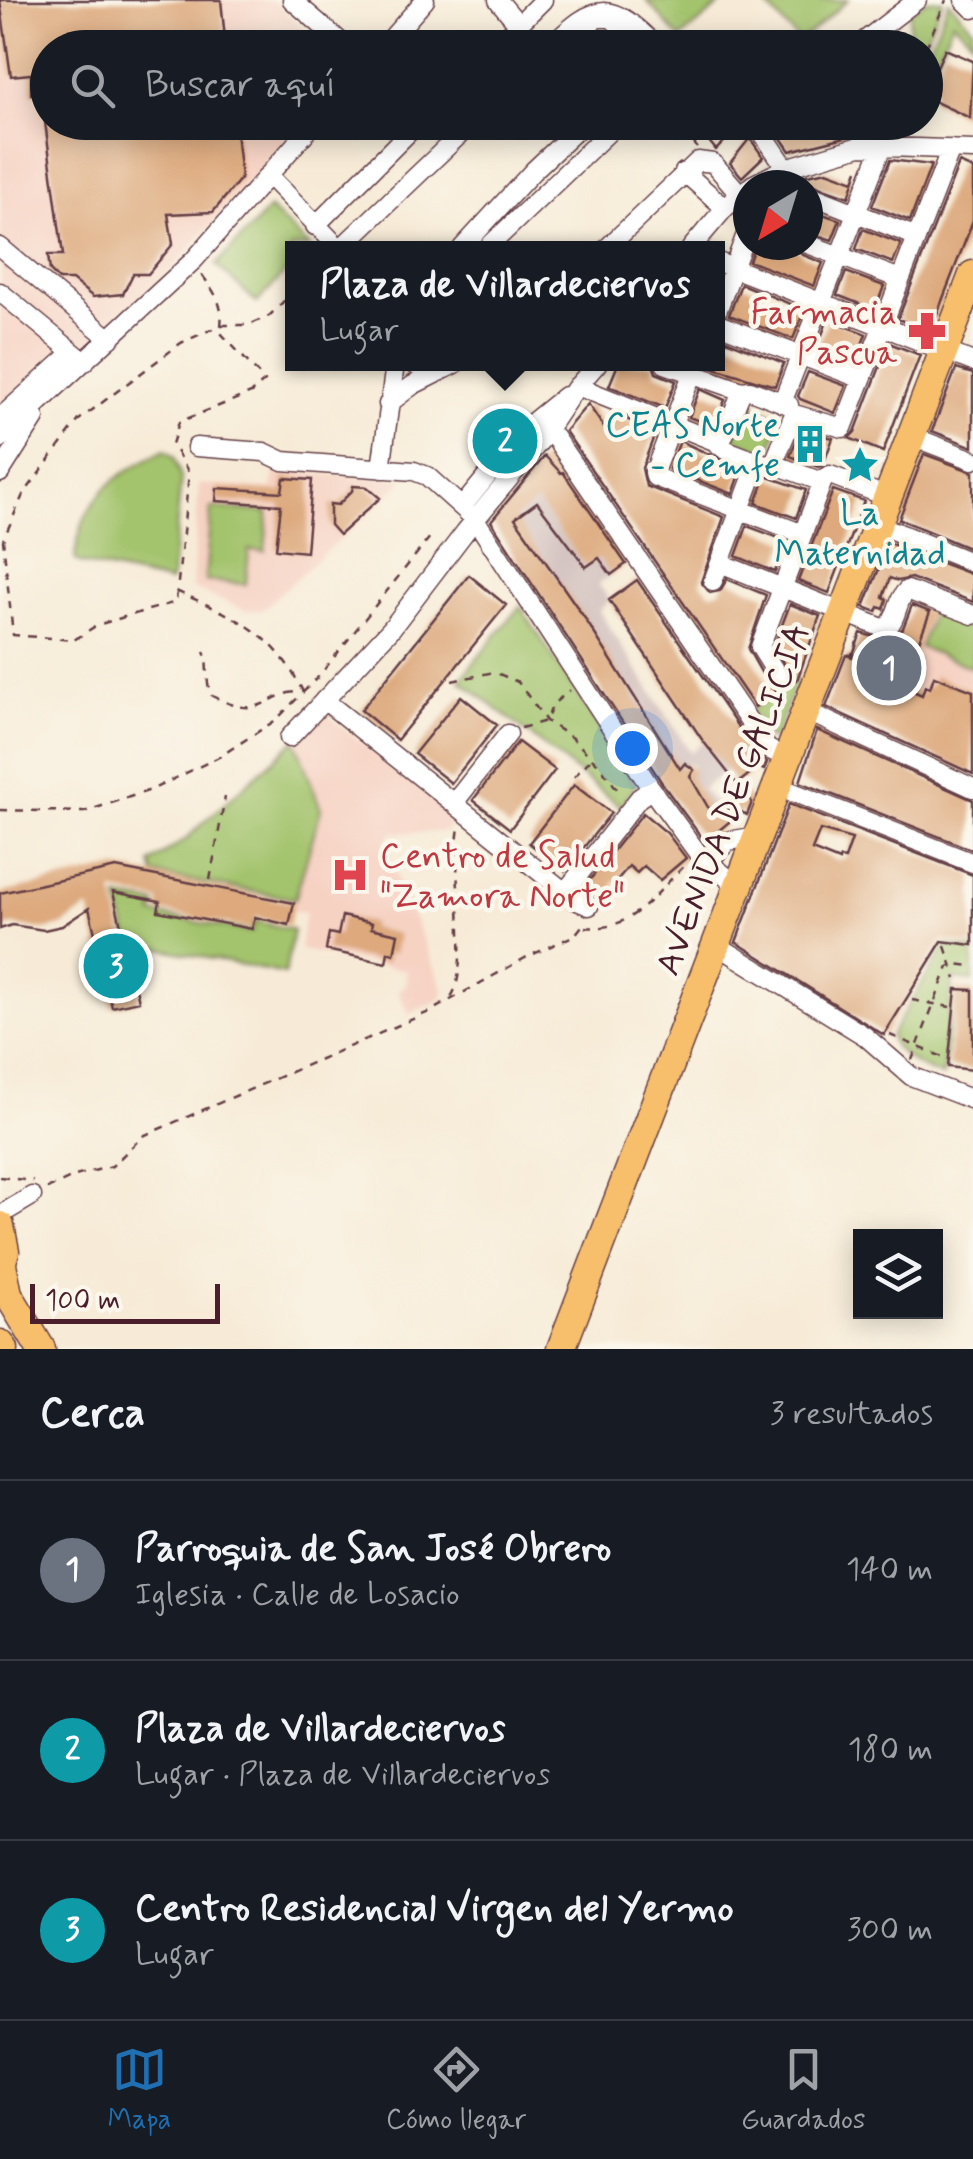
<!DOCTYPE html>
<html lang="es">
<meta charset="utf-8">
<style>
:root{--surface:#171b24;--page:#242831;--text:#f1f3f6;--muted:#9ea1a6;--line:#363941;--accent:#1f6fb2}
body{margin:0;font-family:Mynerve,sans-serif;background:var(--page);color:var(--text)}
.controls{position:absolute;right:30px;bottom:30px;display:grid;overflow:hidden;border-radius:0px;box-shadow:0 5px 25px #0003}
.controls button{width:90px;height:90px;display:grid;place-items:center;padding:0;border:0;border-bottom:2px solid var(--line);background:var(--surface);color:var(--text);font:50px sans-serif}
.compass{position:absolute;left:733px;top:170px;width:90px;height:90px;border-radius:50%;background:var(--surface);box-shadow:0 5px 25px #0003;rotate:218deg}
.scale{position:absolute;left:30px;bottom:25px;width:190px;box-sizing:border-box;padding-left:10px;border:5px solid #4a1f2b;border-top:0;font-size:28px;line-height:35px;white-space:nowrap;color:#4a1f2b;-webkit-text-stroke:8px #fbf7ec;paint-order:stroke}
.you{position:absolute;left:632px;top:748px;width:35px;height:35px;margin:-25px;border:8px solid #fff;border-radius:50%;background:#1a73e8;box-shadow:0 0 0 15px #1a73e833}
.badge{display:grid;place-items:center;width:65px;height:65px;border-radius:50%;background:var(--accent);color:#fff;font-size:32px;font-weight:700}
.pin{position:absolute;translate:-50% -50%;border:5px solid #fff;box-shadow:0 2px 10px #0006}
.popup{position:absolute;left:285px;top:241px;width:440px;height:130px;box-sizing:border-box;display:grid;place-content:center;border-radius:0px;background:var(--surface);filter:drop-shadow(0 2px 8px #0005);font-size:32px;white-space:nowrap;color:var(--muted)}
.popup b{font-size:38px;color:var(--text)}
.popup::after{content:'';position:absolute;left:50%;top:100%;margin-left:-20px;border:20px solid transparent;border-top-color:var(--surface)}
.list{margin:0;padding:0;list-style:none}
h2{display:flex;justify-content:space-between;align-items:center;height:130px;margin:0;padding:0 40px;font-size:42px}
h2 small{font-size:32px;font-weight:400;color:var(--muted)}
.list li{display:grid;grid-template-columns:65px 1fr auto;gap:30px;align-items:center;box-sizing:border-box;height:180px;padding:0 40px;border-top:2px solid var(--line)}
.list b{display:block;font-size:38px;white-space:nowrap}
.list p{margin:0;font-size:32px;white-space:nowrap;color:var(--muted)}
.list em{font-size:32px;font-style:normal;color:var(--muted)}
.icon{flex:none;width:55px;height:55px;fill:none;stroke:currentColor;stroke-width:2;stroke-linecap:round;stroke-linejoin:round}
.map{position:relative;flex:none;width:973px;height:1349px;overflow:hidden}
.search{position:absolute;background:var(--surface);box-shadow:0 5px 25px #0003;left:30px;right:30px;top:30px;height:110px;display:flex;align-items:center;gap:25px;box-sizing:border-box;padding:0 35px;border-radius:55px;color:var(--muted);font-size:38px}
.sheet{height:670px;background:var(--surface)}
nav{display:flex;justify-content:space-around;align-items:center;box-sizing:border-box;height:140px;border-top:2px solid var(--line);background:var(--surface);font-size:28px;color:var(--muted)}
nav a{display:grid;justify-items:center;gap:5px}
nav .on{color:var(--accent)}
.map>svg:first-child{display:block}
.built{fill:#f6d2c3}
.industrial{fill:#d1bfbd}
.green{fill:#a3c36c;stroke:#76714c;stroke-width:2.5}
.building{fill:#dda97d;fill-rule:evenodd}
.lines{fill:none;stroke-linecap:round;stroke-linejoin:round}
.minor-casing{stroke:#643e45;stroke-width:21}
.highway-casing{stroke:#643e45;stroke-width:31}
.path{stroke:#643e45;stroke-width:2.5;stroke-dasharray:8 8;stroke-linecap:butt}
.minor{stroke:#fff;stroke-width:18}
.highway{stroke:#f7bf6c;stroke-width:28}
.labels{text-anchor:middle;stroke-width:9;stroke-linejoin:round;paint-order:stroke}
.health-label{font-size:35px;fill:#be3a42;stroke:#fbf7ec;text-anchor:end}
.culture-label{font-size:35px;fill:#0d838f;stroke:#fbf7ec;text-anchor:end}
.street-label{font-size:35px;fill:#4a1f2b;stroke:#fbf7ec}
</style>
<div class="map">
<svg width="973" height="1349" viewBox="0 0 973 1349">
<rect width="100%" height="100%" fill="#fbf7ec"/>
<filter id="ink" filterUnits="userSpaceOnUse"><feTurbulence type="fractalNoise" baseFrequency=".01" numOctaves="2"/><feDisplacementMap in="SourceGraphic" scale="20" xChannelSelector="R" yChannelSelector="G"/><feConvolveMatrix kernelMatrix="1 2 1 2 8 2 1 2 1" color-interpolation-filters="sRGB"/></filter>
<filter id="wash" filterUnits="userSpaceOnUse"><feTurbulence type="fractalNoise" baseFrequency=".0048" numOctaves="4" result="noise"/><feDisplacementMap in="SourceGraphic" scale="40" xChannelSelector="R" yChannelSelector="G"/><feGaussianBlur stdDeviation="2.25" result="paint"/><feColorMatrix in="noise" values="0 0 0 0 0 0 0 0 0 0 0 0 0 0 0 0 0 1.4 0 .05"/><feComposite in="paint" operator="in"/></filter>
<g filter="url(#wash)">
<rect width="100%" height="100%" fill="#f7ebd7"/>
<path class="built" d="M0,0H272L325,47L48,48V122L301,123L166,276L0,431Z
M274,471L405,479L262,610L246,611L192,588L199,484L272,489Z
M933,605L973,621V748L904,687L909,670L916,668L918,661L892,643L896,633L919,641Z
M326,714L455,817L446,832L392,833L386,841L387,854L444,990L442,999L409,1014L398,990L406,985V970L300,950L305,912L287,910L289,896L297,897L322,809L297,742Z"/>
<path class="industrial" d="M537,502L586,567L599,558L611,575L598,584L610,600L599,611L691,753L703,741L726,770L702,789L715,805L709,809L697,792L699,789L688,777L694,770L691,765L686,762L680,769L575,604L510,522Z"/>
<path class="green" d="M646,0H726L680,39Z
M762,0H848L800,42Z
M926,0H943L922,47L899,48L909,31L910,12Z
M949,1L973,28V41L953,21L926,82V54Z
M269,209L310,247L292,248V265L257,303L216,265Z
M745,402L782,417L769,453L734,439Z
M165,450L174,457L181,478L172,576L169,582L80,563L75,559C81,498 114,475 165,450Z
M211,508L268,512L265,551L249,550L246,584L205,581Z
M520,606L636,785L620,806L460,680Z
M933,611L973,626V668L920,647Z
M784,675L797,680L777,734L770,740L750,711L783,687Z
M295,740L321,809L295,899L154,874L151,863L186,839Z
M118,898L156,904L153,914L252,932L255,921L293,930L285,974L129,942Z
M945,946L973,949V981L953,979L943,1076C923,1069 897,1057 890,1036Z"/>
<g id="blocks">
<path class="building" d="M0,0H221L226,48H48V92L31,94V74L11,76Z
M945,49L973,61L970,118L931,100L935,91L928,87Z
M45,122H235L241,178L213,212L168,214L173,244L148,274H133L123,294L93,297L72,280H59L50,271L48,255H63Z
M716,122L743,123L716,150L704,135Z
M770,122H902L903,127L857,134L790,151Z
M750,138L763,157L742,177L730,163Z
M890,160L931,165L910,221L872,206Z
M959,163L973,169V221L930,332L898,319Z
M858,170L849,197L806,182L803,176L827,171L854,181Z
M808,209L840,220L832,240L808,232Z
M863,229L901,244L893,263L856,249Z
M755,245H793L803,255L823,263L814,286L749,261Z
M846,272L884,286L875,310L837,295Z
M741,284L805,310L793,339L729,315Z
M828,319L866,334L855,363L817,348Z
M718,337L784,363L775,386L708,366L718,364Z
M889,343L920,355L883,452L849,438L855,432Z
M618,364H653L656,373L676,381L665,408L609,386Z
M956,369L973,374V447L932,431Z
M808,372L846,386L835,413L800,399L798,396Z
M700,389L725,400L714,427L689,417Z
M588,404L605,429L611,413L656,431L642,468L646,486L724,517L701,582L710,593L720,591L727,579L766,595L748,649L769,686L777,691L755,707L565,431Z
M801,429L833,438L823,465L818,467L790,456Z
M680,441L742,469L733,494L669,469Z
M924,454L973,472V550L899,519Z
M545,456L561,473L563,472L626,564L611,575L599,558L586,567L537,502L515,518L584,617L680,769L685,763L694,770L690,776L709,809L722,804L728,811L739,786L752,802L747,815L741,812L705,842L666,789L491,521Z
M766,476L806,490L796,518L756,503Z
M284,478L312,480L306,552L276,549L281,505L216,501L217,488L282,492Z
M353,486L367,487L380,498L339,535L330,525V504L338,505L352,491Z
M833,490L864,501L829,593L798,581Z
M747,526L787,541L775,572L736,556Z
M889,543L973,575V602L911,578L898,581L890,578L883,597L887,599L884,609L879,607L877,612L864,607Z
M469,575L506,605L397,740L361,710Z
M637,580L758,756L767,762L764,770L758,767L737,784L703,741L609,600Z
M790,604L820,616L797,680L792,679L774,646Z
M912,605L930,612L914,654L918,665L908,671L904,687L922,695L925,686L930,688L934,676L973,691V774L826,707L846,655L852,657L861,633L890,642L903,628Z
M461,696L497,725L451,783L414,754Z
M817,730L973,800V850L800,782Z
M518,742L555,770L510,829L473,800Z
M574,785L611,813L565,871L529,843Z
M789,804L973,875V945L942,941L884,1035L736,942ZM820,830L852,839L845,859L840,858L839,861L812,850Z
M643,813L667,833L686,858L660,880L644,866L637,873L629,866L613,885L618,889L608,904L585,886Z
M116,868L294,903L289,925L255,917L252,929L158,911L160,901L113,892L139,1001L112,1007L89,908L62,926L44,930L12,925L0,929V893Z
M342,916L372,923L371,928L398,934L394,954L388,952L386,963L326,950L329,933L338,935Z
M956,989L973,990V1070L948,1067Z"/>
</g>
</g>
<g filter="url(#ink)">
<use href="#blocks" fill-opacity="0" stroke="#643e45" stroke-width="2.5"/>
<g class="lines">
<g class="minor-casing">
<path id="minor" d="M292,0L348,48
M498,0L518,24L522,48
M964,0L973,9
M574,32L598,18H612L640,48
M383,48L425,0
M495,48L543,0
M549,48C598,0 610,0 658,48
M855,48L917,0
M755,122L786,168
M684,172L725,208
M268,175L339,248
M752,185L786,168L860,146L973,150
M808,194L917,237
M315,226L419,122
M808,244L900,279
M0,247L110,339
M341,248L473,122
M462,248L533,171L585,122
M487,248L619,122
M607,248L698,161L713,163L740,194
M691,248L725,208L748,188
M718,262L973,362
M0,292L85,362
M718,309L748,229
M718,324L862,379
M414,364L421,369L439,372
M665,364L742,391
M696,364L654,472L655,477L803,534
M577,386L714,441L724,449L758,462L779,466L822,482
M782,403L883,144
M388,404L413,385L455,364
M794,414L843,428L951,149
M0,418L73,352
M528,426L543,430L555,438L768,749L787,758
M911,436L973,460
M0,439L194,260L315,122
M720,445L742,391L750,390L789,405
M196,447L264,452L283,461L414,471L427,476L475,519L656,796L700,856L727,877L737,890
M773,465L794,414
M381,469L395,364
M0,473L35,418
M462,507L528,426L565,396
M877,524L973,563
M720,563L885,629C898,621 896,600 907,590L973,615
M713,581L758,462
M780,679L760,647L824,478L830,475L888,497
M324,700L575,900L589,906
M806,711L973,788
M289,738L391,629L465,532L541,440L575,389L597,364
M777,786L973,863
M454,803L508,734
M707,863L728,841L758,836
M565,892L639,798L652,789
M717,945L865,1036L911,1076L973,1100
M0,1215L32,1196"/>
</g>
<g class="highway-casing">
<path id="highway" d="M0,1226L5,1251L0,1268
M2,1264L8,1294L41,1349
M0,1344L4,1349
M561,1349L973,275"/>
</g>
<path class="path" d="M895,35L897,48
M926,48L946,0
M678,122H679
M697,148L691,138L706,122
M202,275C217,295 225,308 220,332L265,381L251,393L179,422L172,444L189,473L176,602L97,625L74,640L13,635L3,540L23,495L79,420L181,343L221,325H249L269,316L292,293
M176,591C235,617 274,631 303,692C261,691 268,724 212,696C204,680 209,661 204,652
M848,654L851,656L857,642
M452,681L494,672L518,682L546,721L572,738L600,766L620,793
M521,728L546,721L553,704L570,690
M574,777L590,760
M0,810L84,812L151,790L219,757L276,720L319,676L434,532
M210,880L225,797
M585,927C634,933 656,890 688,863
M945,946L956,979
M451,997C471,969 451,871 459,828
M912,1000L950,1007
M890,1035L945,1058
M912,1060L948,967L954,964L973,966
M0,1177L33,1181
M47,1189L75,1176L112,1166L143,1136L429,1012L525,958L575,935L585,922"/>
<use href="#minor" class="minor"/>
<use href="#highway" class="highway"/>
</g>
</g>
<defs>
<g id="pharmacy-bare" transform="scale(3)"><path d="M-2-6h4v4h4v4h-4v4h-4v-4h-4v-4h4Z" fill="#e0444e" stroke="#fbf7ec" stroke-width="2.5" paint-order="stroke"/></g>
<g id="building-bare" transform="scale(3)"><path d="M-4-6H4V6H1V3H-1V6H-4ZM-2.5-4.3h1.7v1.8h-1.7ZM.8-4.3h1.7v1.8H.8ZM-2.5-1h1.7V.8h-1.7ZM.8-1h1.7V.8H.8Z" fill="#0f9aa8" stroke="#fbf7ec" stroke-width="2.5" paint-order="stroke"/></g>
<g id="sight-bare" transform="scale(3)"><path d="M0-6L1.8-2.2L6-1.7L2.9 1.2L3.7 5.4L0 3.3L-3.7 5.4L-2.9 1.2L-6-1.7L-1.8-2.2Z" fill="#0f9aa8" stroke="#fbf7ec" stroke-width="2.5" paint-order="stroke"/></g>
<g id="hospital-bare" transform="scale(3)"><path d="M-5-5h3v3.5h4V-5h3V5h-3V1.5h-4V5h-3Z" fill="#e0444e" stroke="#fbf7ec" stroke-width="2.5" paint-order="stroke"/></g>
</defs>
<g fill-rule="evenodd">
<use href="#pharmacy-bare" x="927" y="331"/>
<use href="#building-bare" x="810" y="444"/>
<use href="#sight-bare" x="860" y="465"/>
<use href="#hospital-bare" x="350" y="875"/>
</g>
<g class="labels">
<g class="health-label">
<text x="897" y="323">Farmacia<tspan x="897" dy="40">Pascua</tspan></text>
<text x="380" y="867" text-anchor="start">Centro de Salud<tspan x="380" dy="40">"Zamora Norte"</tspan></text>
</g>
<g class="culture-label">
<text x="780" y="436">CEAS Norte<tspan x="780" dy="40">- Cemfe</tspan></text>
<text x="860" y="524" text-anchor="middle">La<tspan x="860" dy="40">Maternidad</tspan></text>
</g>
<g class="street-label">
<text transform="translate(732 799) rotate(-69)" y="12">AVENIDA DE GALICIA</text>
</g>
</g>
</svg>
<div class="controls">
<button><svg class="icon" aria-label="layers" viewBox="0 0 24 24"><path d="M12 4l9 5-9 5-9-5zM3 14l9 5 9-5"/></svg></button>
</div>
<svg class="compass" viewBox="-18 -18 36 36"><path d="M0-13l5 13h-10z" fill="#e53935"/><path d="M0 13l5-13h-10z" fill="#9ea1a6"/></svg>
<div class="scale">100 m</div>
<div class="you"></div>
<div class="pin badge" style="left:889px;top:668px;background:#6b7280">1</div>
<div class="pin badge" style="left:505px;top:441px;background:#0f9aa8">2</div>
<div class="popup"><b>Plaza de Villardeciervos</b>Lugar</div>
<div class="pin badge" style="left:116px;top:966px;background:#0f9aa8">3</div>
<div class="search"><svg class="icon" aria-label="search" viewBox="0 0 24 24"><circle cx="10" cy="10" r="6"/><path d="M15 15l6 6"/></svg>Buscar aquí</div>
</div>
<section class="sheet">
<h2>Cerca<small>3 resultados</small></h2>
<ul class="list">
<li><span class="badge" style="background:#6b7280">1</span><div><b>Parroquia de San José Obrero</b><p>Iglesia · Calle de Losacio</p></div><em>140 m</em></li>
<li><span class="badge" style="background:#0f9aa8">2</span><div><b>Plaza de Villardeciervos</b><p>Lugar · Plaza de Villardeciervos</p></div><em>180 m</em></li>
<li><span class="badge" style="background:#0f9aa8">3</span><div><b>Centro Residencial Virgen del Yermo</b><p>Lugar</p></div><em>300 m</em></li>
</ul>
</section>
<nav>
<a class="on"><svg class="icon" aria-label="map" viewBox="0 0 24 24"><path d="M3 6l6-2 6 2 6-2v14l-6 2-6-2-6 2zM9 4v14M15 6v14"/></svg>Mapa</a>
<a><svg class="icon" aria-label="directions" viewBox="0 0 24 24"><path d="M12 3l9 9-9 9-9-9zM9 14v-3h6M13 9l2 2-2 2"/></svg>Cómo llegar</a>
<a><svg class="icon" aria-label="saved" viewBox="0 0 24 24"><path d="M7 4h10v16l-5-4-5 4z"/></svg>Guardados</a>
</nav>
